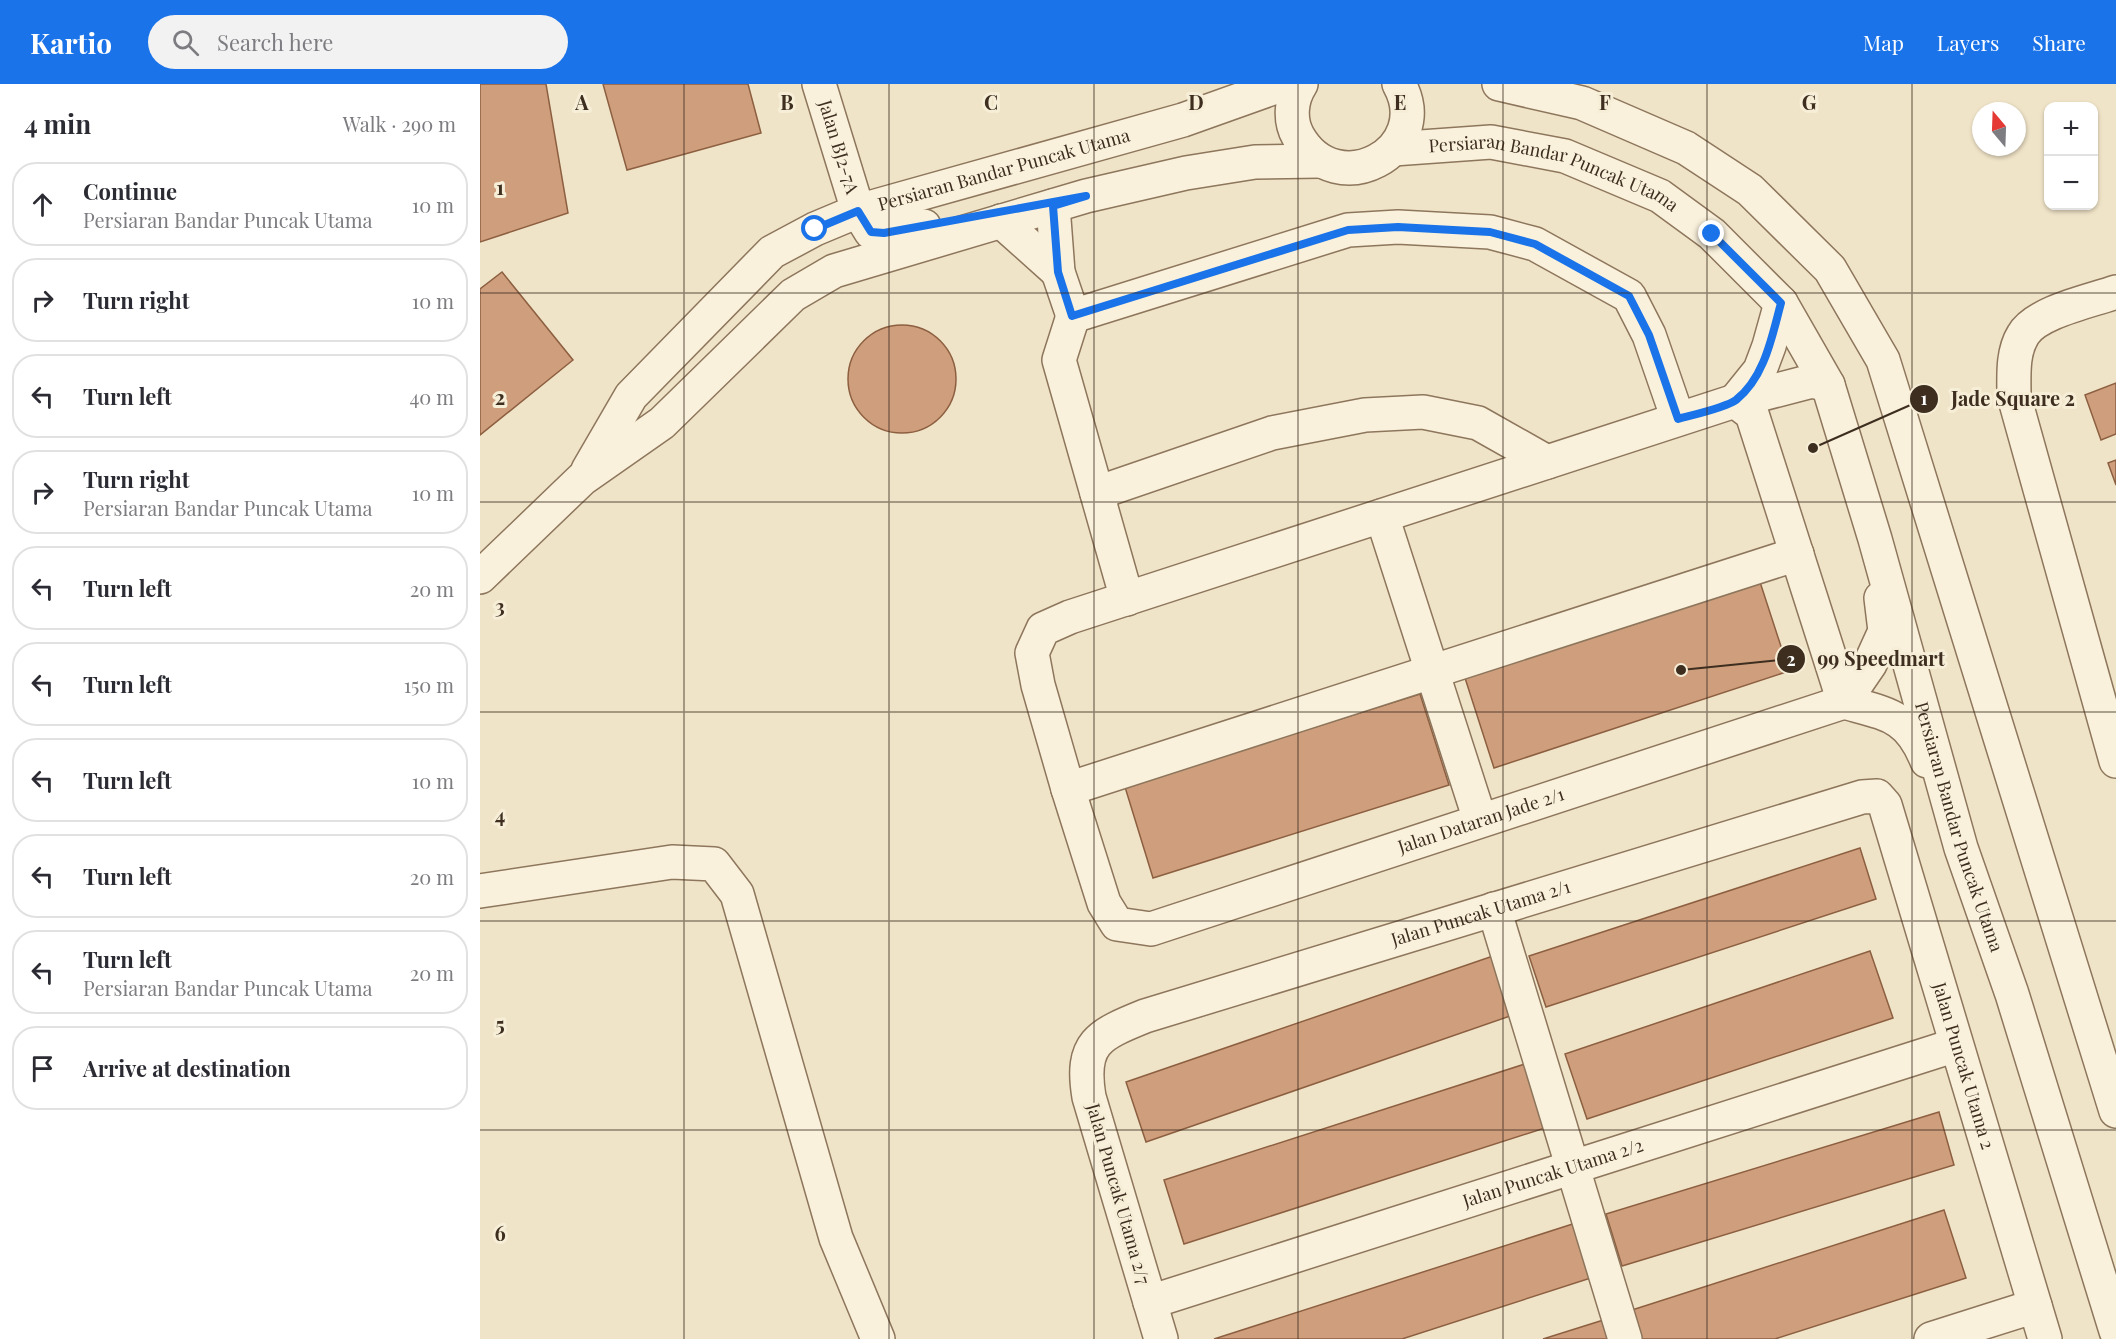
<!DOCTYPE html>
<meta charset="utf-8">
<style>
:root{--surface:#fff;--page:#f2f2f3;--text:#2b2b33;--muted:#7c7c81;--line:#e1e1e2;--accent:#1a73e8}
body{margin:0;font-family:"Playfair Display",serif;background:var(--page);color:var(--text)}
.controls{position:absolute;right:18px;top:18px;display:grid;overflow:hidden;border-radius:12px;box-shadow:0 2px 4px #0004}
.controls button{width:54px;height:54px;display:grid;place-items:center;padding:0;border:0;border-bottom:2px solid var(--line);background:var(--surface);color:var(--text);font:30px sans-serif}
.compass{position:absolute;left:1492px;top:18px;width:54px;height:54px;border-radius:50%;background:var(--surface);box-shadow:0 2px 4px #0004;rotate:341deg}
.stop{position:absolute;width:18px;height:18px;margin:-14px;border:4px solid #1a73e8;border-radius:50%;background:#fff}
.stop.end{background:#1a73e8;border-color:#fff;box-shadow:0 2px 6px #0008}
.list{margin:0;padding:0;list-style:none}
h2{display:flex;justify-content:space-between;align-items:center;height:78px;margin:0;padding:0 24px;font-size:26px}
h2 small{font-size:20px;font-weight:400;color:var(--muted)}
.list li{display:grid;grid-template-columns:39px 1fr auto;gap:18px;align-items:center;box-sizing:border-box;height:84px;margin:0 12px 12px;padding:0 12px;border:2px solid var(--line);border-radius:24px}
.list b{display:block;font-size:22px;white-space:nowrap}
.list p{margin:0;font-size:20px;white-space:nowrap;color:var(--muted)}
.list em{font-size:20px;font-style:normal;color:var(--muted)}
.icon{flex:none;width:33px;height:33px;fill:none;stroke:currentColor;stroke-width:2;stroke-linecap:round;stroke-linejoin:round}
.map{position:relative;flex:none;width:1636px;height:1255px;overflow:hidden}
header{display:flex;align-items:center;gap:36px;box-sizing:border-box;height:84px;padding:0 30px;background:var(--accent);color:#fff}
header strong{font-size:28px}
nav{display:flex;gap:33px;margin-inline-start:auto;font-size:21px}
.search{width:420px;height:54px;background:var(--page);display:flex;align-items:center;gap:15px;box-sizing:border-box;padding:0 21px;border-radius:33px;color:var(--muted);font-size:22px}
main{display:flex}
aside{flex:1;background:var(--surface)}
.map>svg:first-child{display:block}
.building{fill:#cf9f7d;stroke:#8d5f41;stroke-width:1.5}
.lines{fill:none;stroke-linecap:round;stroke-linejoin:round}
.minor-casing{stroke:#8d765c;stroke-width:36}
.minor{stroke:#faf1dc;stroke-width:33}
.route{stroke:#1a73e8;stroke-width:8}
.grid{fill:none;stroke:#3d2e20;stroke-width:1.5;stroke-opacity:0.55}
.labels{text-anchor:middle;stroke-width:6;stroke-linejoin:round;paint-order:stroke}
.street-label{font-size:18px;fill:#3d2e20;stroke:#f7eed8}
.grid-label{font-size:20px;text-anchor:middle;font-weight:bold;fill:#3d2e20;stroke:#f7eed8;stroke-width:6;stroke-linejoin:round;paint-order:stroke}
.leader{fill:none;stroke:#3d2e20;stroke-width:2}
.callout-dot{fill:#3d2e20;stroke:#f7eed8;stroke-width:2}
.mark-label{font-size:18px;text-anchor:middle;font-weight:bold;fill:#fff}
.callout-label{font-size:20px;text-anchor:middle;font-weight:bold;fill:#3d2e20;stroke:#f7eed8;stroke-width:6;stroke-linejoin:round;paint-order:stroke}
</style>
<header>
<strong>Kartio</strong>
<div class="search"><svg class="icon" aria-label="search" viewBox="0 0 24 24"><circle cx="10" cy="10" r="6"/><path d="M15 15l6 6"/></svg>Search here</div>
<nav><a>Map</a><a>Layers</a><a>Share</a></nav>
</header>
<main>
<aside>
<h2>4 min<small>Walk · 290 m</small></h2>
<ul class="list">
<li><svg class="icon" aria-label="ahead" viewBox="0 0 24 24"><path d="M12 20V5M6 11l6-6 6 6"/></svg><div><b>Continue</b><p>Persiaran Bandar Puncak Utama</p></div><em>10 m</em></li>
<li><svg class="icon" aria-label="right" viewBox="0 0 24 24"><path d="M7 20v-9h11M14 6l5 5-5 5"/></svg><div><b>Turn right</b></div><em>10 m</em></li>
<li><svg class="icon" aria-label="left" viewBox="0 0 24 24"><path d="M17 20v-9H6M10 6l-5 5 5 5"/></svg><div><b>Turn left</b></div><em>40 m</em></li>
<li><svg class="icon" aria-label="right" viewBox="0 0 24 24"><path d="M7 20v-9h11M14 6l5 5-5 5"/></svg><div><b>Turn right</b><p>Persiaran Bandar Puncak Utama</p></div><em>10 m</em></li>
<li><svg class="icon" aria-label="left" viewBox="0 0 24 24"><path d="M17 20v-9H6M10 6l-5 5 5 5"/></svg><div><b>Turn left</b></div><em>20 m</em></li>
<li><svg class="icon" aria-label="left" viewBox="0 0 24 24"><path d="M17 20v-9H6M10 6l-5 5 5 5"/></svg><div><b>Turn left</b></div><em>150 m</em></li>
<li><svg class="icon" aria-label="left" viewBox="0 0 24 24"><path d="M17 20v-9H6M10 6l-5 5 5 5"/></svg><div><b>Turn left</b></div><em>10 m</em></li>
<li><svg class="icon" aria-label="left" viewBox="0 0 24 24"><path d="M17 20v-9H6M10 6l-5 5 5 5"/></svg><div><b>Turn left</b></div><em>20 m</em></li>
<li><svg class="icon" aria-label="left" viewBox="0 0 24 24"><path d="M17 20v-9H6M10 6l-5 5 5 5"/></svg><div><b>Turn left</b><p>Persiaran Bandar Puncak Utama</p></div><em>20 m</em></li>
<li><svg class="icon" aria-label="arrive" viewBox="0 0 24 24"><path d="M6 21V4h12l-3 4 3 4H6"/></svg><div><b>Arrive at destination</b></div></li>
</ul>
</aside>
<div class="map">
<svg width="1636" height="1255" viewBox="0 0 1636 1255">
<rect width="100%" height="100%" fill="#f0e4c8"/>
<path class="building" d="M0,0H66L88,129L0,158Z
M123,0H268L281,49L147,86Z
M22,188L93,276L0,351V205Z
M368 295a54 54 0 1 1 108 0a54 54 0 1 1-108 0Z
M1636,299V350L1621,356L1605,311Z
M1636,376V401L1628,379Z
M1280,498L1309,587L1014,684L985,594Z
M940,610L969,701L673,794L645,703Z
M1380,764L1396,815L1066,923L1049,872Z
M1390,867L1413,934L1107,1035L1085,970Z
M1013,872L1033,931L666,1058L646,998Z
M1051,978L1071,1042L704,1160L684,1096Z
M1459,1028L1474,1081L1142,1182L1126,1130Z
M1464,1126L1486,1194L1295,1255H1162L1152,1226Z
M1102,1137L1120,1191L922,1255H734Z
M1133,1233L1140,1255H1063Z"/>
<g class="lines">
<g class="minor-casing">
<g id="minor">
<path id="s1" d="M339,0L378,127L391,148L404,149L444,142"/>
<path d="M821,0C811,15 809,36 818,52C857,121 956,66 919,0"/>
<path d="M1019,0L1102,19L1206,64L1270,106L1350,185L1403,276L1636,1027"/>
<path id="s2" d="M913,65L1011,58L1085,72L1180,112L1232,150L1301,219L1348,301L1395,455L1481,764L1532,910L1636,1247"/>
<path d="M573,122L578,188L593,232"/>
<path d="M521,137L578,188"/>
<path d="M1636,208C1611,217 1556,228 1543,251C1532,269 1534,292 1534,312L1636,677"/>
<path d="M1255,317L1272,330L1364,618"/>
<path d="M1255,317L1280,286L1289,262L1301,219"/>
<path id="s3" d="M108,386L151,312L292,168L335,145L378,127L703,36L804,0"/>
<path d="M617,409L792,349L885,331L943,328L998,339L1067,378"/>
<path d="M902,432L1000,736"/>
<path id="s4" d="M1317,470L588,705L624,819L637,840L671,845L1364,618"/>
<path d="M0,493L102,395L182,339L313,211L354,187L606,112L706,89L775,78L840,77"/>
<path d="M647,515L579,276L593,232L868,146L918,143L1010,148L1055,160L1149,212L1169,251L1198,335"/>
<path d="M1364,618C1407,630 1429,631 1447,677"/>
<path d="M1364,618L1390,580L1405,547L1401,514"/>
<path d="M588,705L558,601L552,569L563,545L590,533L1255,317L1332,297L1348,301"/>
<path d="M0,807L192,778L234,780L257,810L356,1154L398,1255"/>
<path d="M1014,825L1145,1255"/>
<path id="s5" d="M670,1218L1476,961"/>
<path id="s6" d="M681,1255L609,1013C600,959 618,951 665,932L1382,713L1397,712L1405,721L1565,1255"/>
<path d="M1451,1255L1555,1222"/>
</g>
</g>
<use href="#minor" class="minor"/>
</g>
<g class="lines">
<path class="route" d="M335,145L378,127L391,148L404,149L606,112L573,122L578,188L592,232L868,146L918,143L1010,148L1055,160L1149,212L1169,251L1198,335C1212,331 1245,324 1256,316C1285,293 1292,252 1301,219L1232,150"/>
</g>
<path class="grid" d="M204,0V1255M409,0V1255M614,0V1255M818,0V1255M1023,0V1255M1227,0V1255M1432,0V1255M0,209H1636M0,418H1636M0,628H1636M0,837H1636M0,1046H1636"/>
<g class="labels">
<g class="street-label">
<text dy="6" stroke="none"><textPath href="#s1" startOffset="66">Jalan BJ2-7A</textPath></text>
<text dy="6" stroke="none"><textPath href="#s3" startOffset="534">Persiaran Bandar Puncak Utama</textPath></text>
<text dy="6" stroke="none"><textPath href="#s2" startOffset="166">Persiaran Bandar Puncak Utama</textPath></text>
<text dy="6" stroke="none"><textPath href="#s4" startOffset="1292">Jalan Dataran Jade 2/1</textPath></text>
<text dy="6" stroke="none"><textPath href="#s2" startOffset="994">Persiaran Bandar Puncak Utama</textPath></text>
<text dy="6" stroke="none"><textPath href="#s6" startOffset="716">Jalan Puncak Utama 2/1</textPath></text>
<text dy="6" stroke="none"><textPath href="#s6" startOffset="1414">Jalan Puncak Utama 2</textPath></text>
<text dy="6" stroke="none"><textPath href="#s5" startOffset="423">Jalan Puncak Utama 2/2</textPath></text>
<text transform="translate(638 1110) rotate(74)" y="6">Jalan Puncak Utama 2/7</text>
</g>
</g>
<g class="grid-label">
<text x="102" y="26">A</text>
<text x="307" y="26">B</text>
<text x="511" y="26">C</text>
<text x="716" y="26">D</text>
<text x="920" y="26">E</text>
<text x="1125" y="26">F</text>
<text x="1329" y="26">G</text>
<text x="20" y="111">1</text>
<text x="20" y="321">2</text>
<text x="20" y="530">3</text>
<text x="20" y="739">4</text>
<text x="20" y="948">5</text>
<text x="20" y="1157">6</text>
</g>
<path class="leader" d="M1333 364L1444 315M1201 586L1311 575"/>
<g class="callout-dot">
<circle cx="1333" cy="364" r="6"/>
<circle cx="1201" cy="586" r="6"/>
<circle cx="1444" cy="315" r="15"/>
<circle cx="1311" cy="575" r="15"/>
</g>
<g class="mark-label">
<text x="1444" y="321">1</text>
<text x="1311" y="582">2</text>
</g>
<g class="callout-label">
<text x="1533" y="322">Jade Square 2</text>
<text x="1401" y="582">99 Speedmart</text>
</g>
</svg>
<div class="controls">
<button>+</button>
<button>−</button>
</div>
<svg class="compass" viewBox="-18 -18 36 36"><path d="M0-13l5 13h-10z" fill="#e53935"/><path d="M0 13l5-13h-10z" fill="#7c7c81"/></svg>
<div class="stop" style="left:335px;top:145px"></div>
<div class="stop end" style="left:1232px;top:150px"></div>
</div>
</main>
